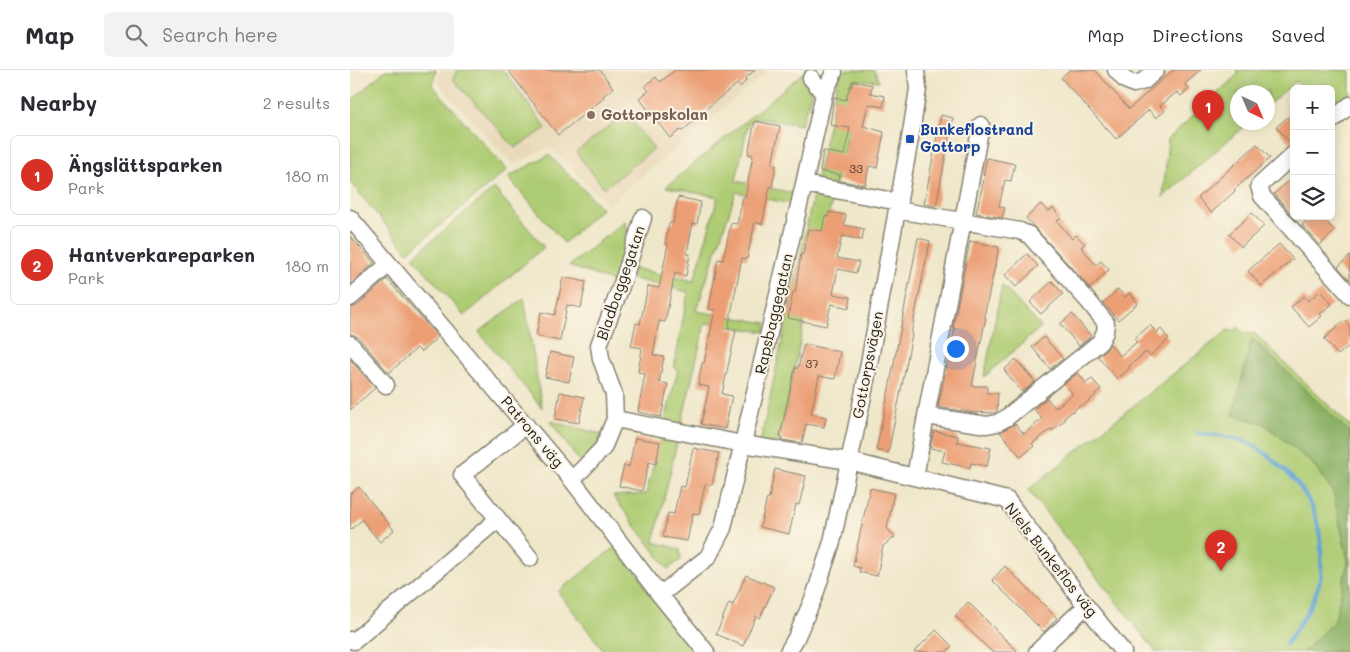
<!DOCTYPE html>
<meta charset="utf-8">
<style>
:root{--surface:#fff;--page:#f2f2f3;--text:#2b2b33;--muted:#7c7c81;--line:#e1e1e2;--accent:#d93025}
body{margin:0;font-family:Mali,sans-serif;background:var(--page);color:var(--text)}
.controls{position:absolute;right:15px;top:15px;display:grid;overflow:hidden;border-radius:8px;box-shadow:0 2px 12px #0003}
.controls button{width:45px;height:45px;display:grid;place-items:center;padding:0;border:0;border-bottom:1px solid var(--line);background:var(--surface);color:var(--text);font:25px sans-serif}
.compass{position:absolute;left:880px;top:15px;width:45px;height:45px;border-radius:50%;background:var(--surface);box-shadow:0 2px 12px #0003;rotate:136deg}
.you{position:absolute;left:605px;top:278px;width:18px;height:18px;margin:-12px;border:4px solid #fff;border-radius:50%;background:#1a73e8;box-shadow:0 0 0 8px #1a73e833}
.badge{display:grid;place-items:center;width:32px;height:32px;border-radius:50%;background:var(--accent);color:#fff;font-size:16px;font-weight:700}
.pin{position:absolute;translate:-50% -41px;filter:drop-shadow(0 1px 2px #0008)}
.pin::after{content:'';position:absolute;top:26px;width:18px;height:15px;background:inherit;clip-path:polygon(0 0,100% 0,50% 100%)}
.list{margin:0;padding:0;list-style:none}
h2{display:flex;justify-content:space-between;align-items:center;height:65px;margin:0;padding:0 20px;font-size:21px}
h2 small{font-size:16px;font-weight:400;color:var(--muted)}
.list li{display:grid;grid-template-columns:32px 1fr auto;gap:15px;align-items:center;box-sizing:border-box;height:80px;margin:0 10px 10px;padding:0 10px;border:1px solid var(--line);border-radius:8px}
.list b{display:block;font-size:19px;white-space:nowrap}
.list p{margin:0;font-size:16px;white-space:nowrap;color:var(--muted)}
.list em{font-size:16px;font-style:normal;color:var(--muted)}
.icon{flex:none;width:28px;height:28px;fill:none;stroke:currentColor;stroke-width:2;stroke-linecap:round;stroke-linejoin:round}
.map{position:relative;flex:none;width:1000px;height:582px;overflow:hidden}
header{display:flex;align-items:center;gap:30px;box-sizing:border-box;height:70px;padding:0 25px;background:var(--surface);border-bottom:1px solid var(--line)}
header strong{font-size:24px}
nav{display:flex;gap:28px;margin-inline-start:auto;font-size:18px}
.search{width:350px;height:45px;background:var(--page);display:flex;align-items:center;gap:12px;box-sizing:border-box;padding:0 18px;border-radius:8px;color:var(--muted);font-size:19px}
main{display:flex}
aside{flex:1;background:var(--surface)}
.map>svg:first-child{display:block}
.built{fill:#e9d9ba}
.green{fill:#aecc73;stroke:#657448}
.forest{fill:#8ab065;stroke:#536640}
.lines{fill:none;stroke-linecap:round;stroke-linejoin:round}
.stream{stroke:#5da3d3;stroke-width:4}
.building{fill:#ec9f74}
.minor-casing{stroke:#868272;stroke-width:19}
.minor{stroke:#fff;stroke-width:16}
.education-dot{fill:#8d6e63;stroke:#fcf5e5;stroke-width:2}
.transit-dot{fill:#1a4fb4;stroke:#fcf5e5;stroke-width:2}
.labels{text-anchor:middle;stroke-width:4;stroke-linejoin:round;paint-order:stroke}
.number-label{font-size:12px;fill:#503d32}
.education-label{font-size:15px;font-weight:bold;fill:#785e54;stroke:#fcf5e5;text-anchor:start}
.transit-label{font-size:15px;font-weight:bold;fill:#164399;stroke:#fcf5e5;text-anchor:start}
.street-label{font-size:15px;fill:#1c1c1c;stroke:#fcf5e5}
</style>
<header>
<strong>Map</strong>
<div class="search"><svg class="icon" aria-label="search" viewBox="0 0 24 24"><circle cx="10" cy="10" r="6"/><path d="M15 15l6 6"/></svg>Search here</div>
<nav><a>Map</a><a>Directions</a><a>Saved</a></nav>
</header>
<main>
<aside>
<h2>Nearby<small>2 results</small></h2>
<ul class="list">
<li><span class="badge">1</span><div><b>Ängslättsparken</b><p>Park</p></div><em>180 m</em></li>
<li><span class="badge">2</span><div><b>Hantverkareparken</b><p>Park</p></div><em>180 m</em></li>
</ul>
</aside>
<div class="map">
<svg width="1000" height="582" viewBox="0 0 1000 582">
<rect width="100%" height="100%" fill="#fcf5e5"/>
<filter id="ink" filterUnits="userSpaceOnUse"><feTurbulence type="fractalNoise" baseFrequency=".02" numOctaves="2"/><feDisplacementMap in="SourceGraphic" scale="10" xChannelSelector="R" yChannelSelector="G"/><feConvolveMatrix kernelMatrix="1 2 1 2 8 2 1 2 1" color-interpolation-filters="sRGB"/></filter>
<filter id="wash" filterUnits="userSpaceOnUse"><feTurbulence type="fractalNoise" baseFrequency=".0096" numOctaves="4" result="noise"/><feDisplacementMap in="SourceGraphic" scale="20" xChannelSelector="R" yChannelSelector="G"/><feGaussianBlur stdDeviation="1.12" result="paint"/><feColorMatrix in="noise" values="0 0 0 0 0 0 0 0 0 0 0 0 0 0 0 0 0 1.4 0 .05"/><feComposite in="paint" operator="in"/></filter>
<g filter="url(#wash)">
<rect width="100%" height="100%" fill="#efe7c9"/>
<path class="built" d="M91,0H419L258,135L200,77L163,94L87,12Z"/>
<path class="green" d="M35,0H86L82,15L157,100L58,182L0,112V32Z
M107,0H153L196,58L165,78L103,9Z
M490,0H524L529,11L503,10L495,44L499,56L455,248L428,376L410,374Z
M886,0H1000V25L981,42V19H952L946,11L918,35V22H888V52L898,53L813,127L818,69L888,4Z
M453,3L463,17L451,55L406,48L398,54L386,111L448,124L445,135L386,122L346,241L417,253L415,262L355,253L304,472L330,479L331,490L318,499L263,426L296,424L328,300L324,298L338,222L279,208L282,198L344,211L368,127L316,117Z
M276,43L304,79L254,118L226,82Z
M199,85L252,138L214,173L158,107Z
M144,118L194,177L114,246L63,187Z
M275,151L278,175L264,212L219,196Z
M652,215L691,257L634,307Z
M174,228L192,338L129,262Z
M888,257L893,262L905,264L1000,356V582H806L678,420L878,260L884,261Z
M200,351L255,365L232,395Z
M266,476L349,582H255L208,522Z"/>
<path class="forest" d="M902,268L1000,363V582H953L985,550L998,491L983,422L962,393L913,353L883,345Z"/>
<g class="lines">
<path class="stream" d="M848,363C862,365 879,366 893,371C909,376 921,388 933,399C960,423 972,451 971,487C971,493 972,500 971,506C966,531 950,554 936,574"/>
</g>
<g id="blocks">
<path class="building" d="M158,0H250L263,18L253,26L254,28L208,65Z
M325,0H405L395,8L396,11L390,17L387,14L352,42L354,44L346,51L345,50L332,61L330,60L320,68L289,28L299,21L295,16L306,7L310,12Z
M719,0H745L779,39L823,0H851L835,14L839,19L831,26L827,22L810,36L815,41L806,48L799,40L766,69L711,8Z
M503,11L522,15L520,23L535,26L533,37L518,34L513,56L534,62L527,98L519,96L515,115L491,111L489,110L490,105L470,101L473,81L494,85L500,58L480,55L484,27L496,30L500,16H502Z
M944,42V74H941L926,57Z
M591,45L603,48L586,136L574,134Z
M405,51L430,56L422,94L426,95L422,117H420L412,154L405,152L397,189L392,188L378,259L386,260L372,324L382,326L375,359L351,354L359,317L348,315L352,293H354L365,240L359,239L368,189L373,190L381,153L387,154L393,127L395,128L403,85L398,84Z
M907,74L920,88L884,120L885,121L861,143L848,128Z
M637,88L665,94L661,111L655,110L649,136L655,138L652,148L626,143L635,105H633Z
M939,110L944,115V146L924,124Z
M328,127L351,132L347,154L343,153L340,167L337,184H340L336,206L325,203L315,252L309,251L303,285L314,287L309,312L318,314L311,347L288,342L295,304L288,302L292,278L281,276L286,253L290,254L298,216L309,218L318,174H315L319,153H323Z
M691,134L698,142L703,138L711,148L707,151L722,169L726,165L735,174L731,177L746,195L751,191L759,200L740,218L676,148Z
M479,142L496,145L494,155L514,159L512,170L492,166L487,188L509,192L506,203L488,199L483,224L501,227L499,238L481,234L476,256L438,248L443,222L445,223L451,184H453L458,159L472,161L475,146L478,147Z
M902,143L914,156L891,177L879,164Z
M961,146H971L985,161L970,175L952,155Z
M0,166L24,193L0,215Z
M568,168L580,171L561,264H562L556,296L538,383L526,380L539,319Z
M620,171L649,177L634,247H636L622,316H637V323H648L647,341L644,343L619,342L588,337L605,258H603Z
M929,174L943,189L911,216L898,201Z
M677,184L688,196L666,217L655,205Z
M1000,186V210L988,197Z
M213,207L236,212L231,238L217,235L210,271L186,266L191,242L205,245Z
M37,209L88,267L71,282L67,278L39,303L8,267L4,265L0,264V238L7,236Z
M702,211L713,224L691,244L680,232Z
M768,219L775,227L780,223L788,233L768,250L753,233Z
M970,221L982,234L970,244L972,246L959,257L941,237L954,226L958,231Z
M722,244L741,266L729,276L710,254Z
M995,250L1000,256V275L988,285L974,269Z
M800,255L807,263L811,259L819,269L800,286L796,282L779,296L780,298L767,309L748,286L757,279L760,274L770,286L787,272L784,269Z
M694,267L713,289L700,299L682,277Z
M454,274L490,282L485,309L469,306L461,344L476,347L474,357L456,354L452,373L432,370V366H430L445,298H448Z
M200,282L224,287L219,312L195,307Z
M0,289L25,318L0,340Z
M666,289L685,312L672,322L654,300Z
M728,303L736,313L742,309L751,319L745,324L746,325L733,336L732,334L714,348L715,350L702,361L701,359L682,374L684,376L671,387L650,362L665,354L674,364L692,349L684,339L697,328L705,338L723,324L714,314Z
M210,322L234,327L229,353L205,349Z
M584,361L608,366L607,372L641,378L637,396L621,393L620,398L592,392L595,381L580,378Z
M285,368L310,372L306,394L299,392L292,421L269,416L274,395L279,397Z
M343,378L369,383L362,415L355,414L349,444L343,443L337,471L313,467L318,443L324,444L330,416L335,417Z
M425,399L456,406L449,435L446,434L439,464L410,457L417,428H419Z
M9,417L44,460L30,472L12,450L0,460V424Z
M520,418L544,423L537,458L545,467L533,476L527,506L509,502L510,498L503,496Z
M655,496L707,548L694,562L642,510Z
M396,505L424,517L410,548L406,546L393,576L366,564L379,533L383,535Z
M618,532L668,582H642L605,546Z
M586,560L602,576L596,582H564Z"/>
</g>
</g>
<g filter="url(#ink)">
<use href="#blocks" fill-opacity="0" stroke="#868272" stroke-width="1"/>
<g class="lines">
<g class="minor-casing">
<path id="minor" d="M766,0L775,10L784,14L794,11L806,0
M474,24L484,2
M981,51L1000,35
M944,84L909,116L912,126L1000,225
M454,114L549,132
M547,140L670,161L679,165L739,232L756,253L755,262L750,272L656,348L647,353L637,355L576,346
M0,148L222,410L310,525L356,582
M0,228L39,194
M0,274L36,315
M265,349L393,374L499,391L657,430L736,536L773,582
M565,407L576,346L631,55
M222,410L253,378L265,349L264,324L251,289L249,275L274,208L293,148
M148,449L180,488
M310,525L358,487L373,458L454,114L474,24L461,8
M0,570L4,571L148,449L112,405L176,355
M438,582L446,568L464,527L482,472L513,326L560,69L568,19L566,0
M687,582L736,536"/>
</g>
<use href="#minor" class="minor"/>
</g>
</g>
<circle class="education-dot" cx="241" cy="45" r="5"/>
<rect class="transit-dot" x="555" y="64" width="10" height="10" rx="2.5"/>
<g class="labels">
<g class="number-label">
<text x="506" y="103">33</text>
<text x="462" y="298">37</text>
</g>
<g class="education-label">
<text x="251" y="50">Gottorpskolan</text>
</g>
<g class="transit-label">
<text x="570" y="65">Bunkeflostrand<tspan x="570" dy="17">Gottorp</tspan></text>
</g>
<g class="street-label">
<text transform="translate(271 213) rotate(-71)" y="5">Bladbaggegatan</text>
<text transform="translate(424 244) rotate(-77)" y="5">Rapsbaggegatan</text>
<text transform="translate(518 295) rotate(-79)" y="5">Gottorpsvägen</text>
<text transform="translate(182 362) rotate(50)" y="5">Patrons väg</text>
<text transform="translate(701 490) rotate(52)" y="5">Niels Bunkeflos väg</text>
</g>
</g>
</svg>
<div class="controls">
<button>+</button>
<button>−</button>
<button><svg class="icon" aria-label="layers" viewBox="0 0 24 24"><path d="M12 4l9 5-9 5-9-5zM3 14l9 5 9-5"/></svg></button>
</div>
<svg class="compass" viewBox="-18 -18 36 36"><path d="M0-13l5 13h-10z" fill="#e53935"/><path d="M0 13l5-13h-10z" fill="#7c7c81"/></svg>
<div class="you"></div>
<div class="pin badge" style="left:858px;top:61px">1</div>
<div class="pin badge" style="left:871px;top:501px">2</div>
</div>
</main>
